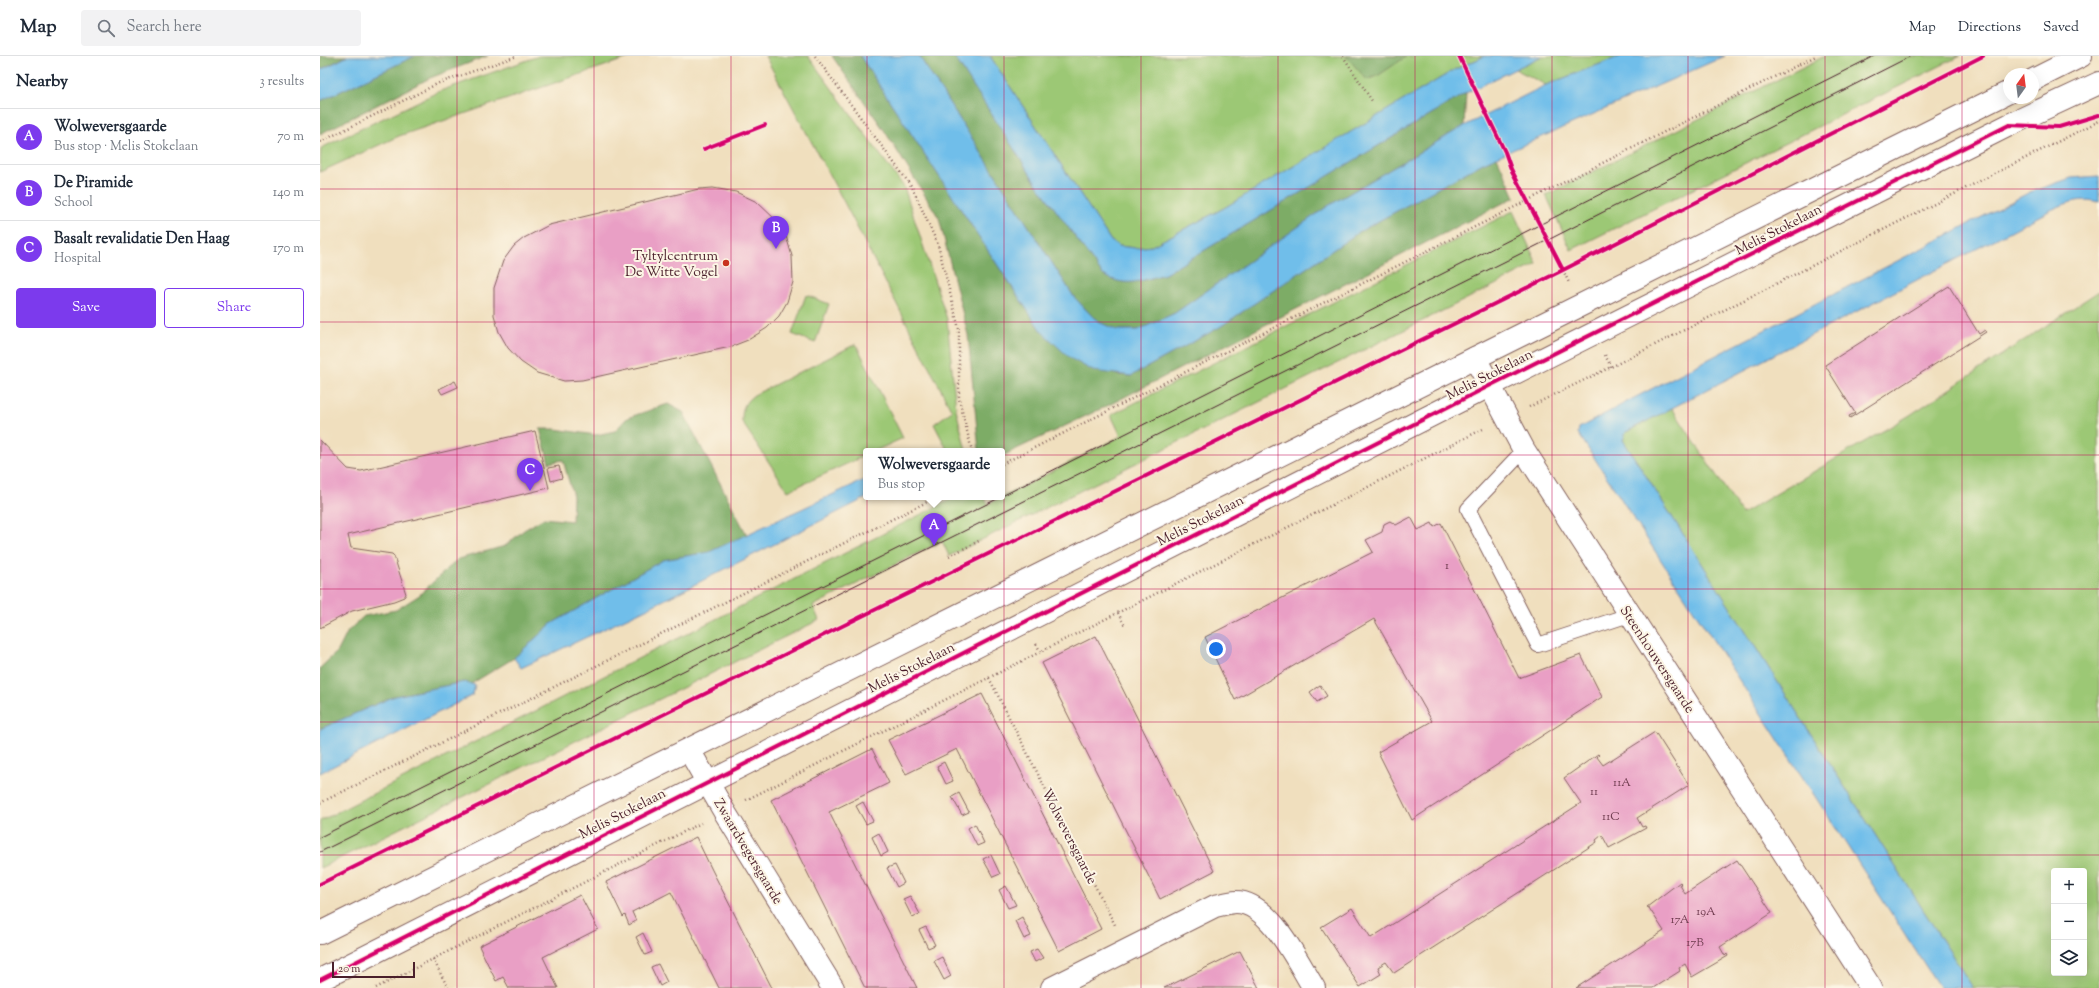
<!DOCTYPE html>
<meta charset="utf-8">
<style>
:root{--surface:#fff;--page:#f2f2f3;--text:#1f2937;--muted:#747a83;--line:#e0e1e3;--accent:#7c3aed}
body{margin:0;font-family:"Sorts Mill Goudy",serif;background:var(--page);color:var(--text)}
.controls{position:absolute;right:12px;bottom:12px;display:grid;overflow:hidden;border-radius:4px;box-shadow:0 4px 16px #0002}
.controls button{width:36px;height:36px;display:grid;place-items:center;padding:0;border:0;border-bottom:1px solid var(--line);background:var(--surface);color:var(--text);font:20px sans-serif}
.compass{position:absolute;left:1683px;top:12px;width:36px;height:36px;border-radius:50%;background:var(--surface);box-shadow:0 4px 16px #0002;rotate:14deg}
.scale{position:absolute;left:12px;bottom:10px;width:83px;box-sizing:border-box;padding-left:4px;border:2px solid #4a1f2b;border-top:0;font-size:11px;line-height:14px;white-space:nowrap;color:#4a1f2b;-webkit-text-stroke:3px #fcf5e5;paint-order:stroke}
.you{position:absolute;left:896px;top:593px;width:14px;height:14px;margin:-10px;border:3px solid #fff;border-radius:50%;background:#1a73e8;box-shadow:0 0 0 6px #1a73e833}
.badge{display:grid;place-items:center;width:26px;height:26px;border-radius:50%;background:var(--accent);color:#fff;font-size:13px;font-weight:700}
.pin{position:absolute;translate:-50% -33px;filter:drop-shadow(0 1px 2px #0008)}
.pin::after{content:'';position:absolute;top:21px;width:14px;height:12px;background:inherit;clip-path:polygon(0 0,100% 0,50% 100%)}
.popup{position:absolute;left:543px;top:392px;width:142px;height:52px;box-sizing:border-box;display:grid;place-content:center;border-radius:4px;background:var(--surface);filter:drop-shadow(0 1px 3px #0005);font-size:13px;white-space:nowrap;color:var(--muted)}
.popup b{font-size:15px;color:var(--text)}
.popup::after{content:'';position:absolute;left:50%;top:100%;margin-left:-8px;border:8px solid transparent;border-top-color:var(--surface)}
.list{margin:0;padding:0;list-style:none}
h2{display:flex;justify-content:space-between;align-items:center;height:52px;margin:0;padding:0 16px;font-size:17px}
h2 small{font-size:13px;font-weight:400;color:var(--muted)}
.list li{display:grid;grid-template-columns:26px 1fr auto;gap:12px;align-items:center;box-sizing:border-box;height:56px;padding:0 16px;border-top:1px solid var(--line)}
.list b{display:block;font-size:15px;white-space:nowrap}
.list p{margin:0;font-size:13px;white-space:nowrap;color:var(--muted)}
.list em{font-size:13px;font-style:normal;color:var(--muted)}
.actions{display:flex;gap:8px;padding:12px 16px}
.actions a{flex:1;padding:9px 0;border:1px solid var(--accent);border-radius:4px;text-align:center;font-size:14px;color:var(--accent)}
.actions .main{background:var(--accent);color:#fff}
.icon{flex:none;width:22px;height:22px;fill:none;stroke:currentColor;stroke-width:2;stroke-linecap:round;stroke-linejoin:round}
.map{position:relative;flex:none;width:1779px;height:932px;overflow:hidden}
header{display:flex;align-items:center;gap:24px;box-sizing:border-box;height:56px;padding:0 20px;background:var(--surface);border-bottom:1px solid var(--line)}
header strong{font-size:19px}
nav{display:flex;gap:22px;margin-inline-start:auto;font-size:14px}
.search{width:280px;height:36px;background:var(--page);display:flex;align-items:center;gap:10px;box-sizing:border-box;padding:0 14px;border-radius:4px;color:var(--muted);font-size:15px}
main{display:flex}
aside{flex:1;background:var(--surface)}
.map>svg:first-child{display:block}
.green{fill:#9cc875;stroke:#737450;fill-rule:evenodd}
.forest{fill:#7dac66;stroke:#646648}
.water{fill:#6fbeea;stroke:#5c6e8a}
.building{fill:#e99fc5}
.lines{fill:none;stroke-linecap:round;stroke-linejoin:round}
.service-casing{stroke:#84625e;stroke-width:16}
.minor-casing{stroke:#84625e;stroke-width:24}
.tertiary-casing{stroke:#84625e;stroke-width:24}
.path{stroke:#84625e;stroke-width:2.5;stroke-dasharray:1 3;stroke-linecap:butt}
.service{stroke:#fff;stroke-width:14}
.minor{stroke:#fff;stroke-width:22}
.tertiary{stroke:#fff;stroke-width:22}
.tram{stroke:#4a1f2b;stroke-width:1}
.cycleway-casing{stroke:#fcf5e5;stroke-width:6}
.cycleway{stroke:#d6006c;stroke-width:4}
.grid{fill:none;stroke:#c2185b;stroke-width:1;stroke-opacity:0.55}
.poi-dot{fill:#c8321e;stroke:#fcf5e5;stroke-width:1.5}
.labels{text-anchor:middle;stroke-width:4;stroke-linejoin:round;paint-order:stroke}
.number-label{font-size:12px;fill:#723f52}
.street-label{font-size:14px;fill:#4a1f2b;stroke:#fcf5e5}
.poi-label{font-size:14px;fill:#4a1f2b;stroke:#fcf5e5;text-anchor:end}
</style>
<header>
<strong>Map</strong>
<div class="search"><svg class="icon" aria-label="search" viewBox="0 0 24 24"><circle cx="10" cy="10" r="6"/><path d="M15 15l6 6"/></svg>Search here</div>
<nav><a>Map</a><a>Directions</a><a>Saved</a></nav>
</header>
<main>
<aside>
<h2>Nearby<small>3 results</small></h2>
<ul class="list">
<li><span class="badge">A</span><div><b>Wolweversgaarde</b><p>Bus stop · Melis Stokelaan</p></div><em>70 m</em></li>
<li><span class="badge">B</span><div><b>De Piramide</b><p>School</p></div><em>140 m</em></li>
<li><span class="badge">C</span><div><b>Basalt revalidatie Den Haag</b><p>Hospital</p></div><em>170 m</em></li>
</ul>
<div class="actions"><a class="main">Save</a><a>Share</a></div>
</aside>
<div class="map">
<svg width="1779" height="932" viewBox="0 0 1779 932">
<rect width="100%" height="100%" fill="#fcf5e5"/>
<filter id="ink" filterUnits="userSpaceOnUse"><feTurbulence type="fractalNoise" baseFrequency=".025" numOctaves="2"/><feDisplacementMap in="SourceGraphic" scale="8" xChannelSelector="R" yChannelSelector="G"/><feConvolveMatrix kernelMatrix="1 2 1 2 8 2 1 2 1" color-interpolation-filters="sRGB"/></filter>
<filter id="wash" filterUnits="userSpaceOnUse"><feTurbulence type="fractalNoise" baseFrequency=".012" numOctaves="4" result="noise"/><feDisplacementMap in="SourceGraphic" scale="16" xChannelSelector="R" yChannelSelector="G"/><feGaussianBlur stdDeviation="0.9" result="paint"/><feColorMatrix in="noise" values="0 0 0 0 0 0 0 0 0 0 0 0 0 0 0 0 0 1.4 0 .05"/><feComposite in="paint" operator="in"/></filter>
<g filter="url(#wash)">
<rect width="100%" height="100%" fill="#f0dfbe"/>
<path class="green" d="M219,0H314L79,80L0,116L1,92L120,35Z
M445,0H488L584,131L627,263L636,353L646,395H628L614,368L632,355L525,148Z
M670,0H1165L1134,14L904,152L832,190L815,192L799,190L791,185Z
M1222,0H1301L1226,29L1195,13Z
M1505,0H1640L1251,194L1226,139Z
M1193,155L1217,208L629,500L622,485L493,550L499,564L0,812V765L635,441H664L668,448L682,441L801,380L791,359Z
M1779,235V932H1653L1303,384L1306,376L1352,352L1422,458L1590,359ZM1734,815H1764V917H1734Z
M486,239L509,248L495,287L472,278Z
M536,288L583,382L555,395H546V399L468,435L422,366C422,353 423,347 434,339Z"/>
<path class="forest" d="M0,0H27L0,14Z
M95,0H168L110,22L0,78V45Z
M512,0H540L721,275L797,319L811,320L900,271L1039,176L1163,107L1177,101L1195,141L789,349L682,400V395H659L648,279L619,162L564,74Z
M599,0H634L716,127L783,219C807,232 820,225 845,218L1146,37L1144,70L1008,150L855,257L818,274H797L781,267L773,261L754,241Z
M1026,0H1087L1059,19L1047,24Z
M348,348L363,356L427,479L389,496L343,504L231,568L194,602L151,628L144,626L75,640L0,673V612L18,595L28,575L44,560L76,554L98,540L138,503L185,490L204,474L224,462L252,465L253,440L243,404L229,407L220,373H235L276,379L295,375L307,362Z"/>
<path class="water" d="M28,0H95L0,45V14Z
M540,0H599L754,241L773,261L781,267L797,274H818L855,257L1008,150L1144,70L1226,29L1301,0H1405L1163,107L1039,176L900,271L811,320L773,315L750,302L721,275Z
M634,0H670L791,185L799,190L815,192L832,190L904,152L1134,14L1165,0H1222L1146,37L845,218C820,225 807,232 783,219L716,127Z
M1779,120V146C1760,141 1746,147 1729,155L1306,376L1303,384L1653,932H1620L1258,377L1259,372L1314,342L1710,136L1751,122Z
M546,423V441H548L322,555L201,612L194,602L231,568L343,504L389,496Z
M144,626L155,629L153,639L0,717V673L75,640Z"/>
<g id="blocks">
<path class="building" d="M393,132L416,136L437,146L456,164L466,180L472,200L473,226L467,246L459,260L447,272L428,284L410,291L262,324L244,325L217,317L201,306L188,292L179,276L174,259V232L183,205L194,190L204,182L229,169L379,133Z
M1629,230L1659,278L1665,274L1666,276L1530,362L1529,360L1535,357L1505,309Z
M135,325L138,331L122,338L119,333Z
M215,375L229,432L28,479L31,492L72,498L74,500L86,538L84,541L74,545L32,555L0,572V384L28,413L41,415Z
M239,410L242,422L231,425L228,412Z
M1091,461L1098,474L1112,467L1114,471L1121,467L1199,622L1261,599L1282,641L1092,764L1058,696L1112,665L1054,563L915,644L885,581L1053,496L1046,484L1062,476L1064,468L1070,465L1076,469Z
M776,580L894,815L840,843L722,607Z
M1000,629L1007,640L997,646L990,636Z
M662,638L781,873L739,895L637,693L586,718L568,684Z
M1335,676L1369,729L1317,762L1322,771L1325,770L1326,772L1289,792L1282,779L1276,784L1277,786L1074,917L1066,906L1058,911L1061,918L1040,931L1001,871L1032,852L1051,882L1261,747L1244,722L1278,698L1279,699L1277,701L1283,709Z
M552,693L569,727L509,756L597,932H545L451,744Z
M624,706L633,725L626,728L617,710Z
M639,737L649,756L642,759L632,741Z
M543,746L553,765L546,768L536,750Z
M655,768L664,787L657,790L648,772Z
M559,777L568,796L561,800L552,781Z
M376,781L392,814L452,932H399L351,836L312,856L316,865L309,869L305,859L303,861L286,826Z
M671,799L680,818L673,821L663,803Z
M1417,804L1452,857L1400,891L1405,900L1407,898L1408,900L1372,921L1365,908L1359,912L1360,915L1333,932H1256L1344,875L1329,852L1327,851L1360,826L1362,828L1360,829L1365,838Z
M575,809L584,827L577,831L567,812Z
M686,830L696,849L688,852L679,834Z
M260,839L278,873L223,901L238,932H189L183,921L176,925L159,890Z
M590,840L600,858L592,861L583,843Z
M702,861L711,880L704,883L695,865Z
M606,871L615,889L608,892L599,874Z
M323,877L332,896L325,899L316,881Z
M717,893L723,902L715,906L710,896Z
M920,895L939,932H844L855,927Z
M622,901L631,920L624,924L614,905Z
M338,908L347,926L340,930L331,911Z"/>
</g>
</g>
<g filter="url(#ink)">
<use href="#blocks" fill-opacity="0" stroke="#84625e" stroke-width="1"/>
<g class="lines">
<g class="service-casing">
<path id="service" d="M1204,394L1148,453L1218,589L1309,559"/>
</g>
<g class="minor-casing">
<path id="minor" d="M1155,302L1204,394L1551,932
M369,694L404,755L513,932
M732,932L895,850C902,849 909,846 916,846C950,846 978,907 994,932"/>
</g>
<g class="tertiary-casing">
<path id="tertiary" d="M1713,24L1761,0
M0,877L1689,36
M0,924L1169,330L1689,69L1779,27"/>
</g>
<path class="path" d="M495,0L592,131L618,189L639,273V343L652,395
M1023,0L1052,45
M0,86L119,27L197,0
M1243,214L1249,227
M1285,299L1291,311
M1209,351L1291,311L1779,65
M682,408L1496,0
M629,500L661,484
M798,557L805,570
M716,588L721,596
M669,622L796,871
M426,744L1163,373
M0,747L617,441
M113,903L128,932
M56,932L381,767"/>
<use href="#service" class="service"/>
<use href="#minor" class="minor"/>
<use href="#tertiary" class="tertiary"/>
<path class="tram" d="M682,440L1554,0
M0,781L681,441
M0,796L1228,184L1591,0"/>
<g class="cycleway-casing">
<path id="cycleway" d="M1139,0L1185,96L1191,113L1243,214
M384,93L445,69
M0,828L1243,214L1663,0
M0,924L1169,330L1689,69L1739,71L1779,59"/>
</g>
<use href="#cycleway" class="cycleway"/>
</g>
</g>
<path class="grid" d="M137,0V932M274,0V932M411,0V932M547,0V932M684,0V932M821,0V932M958,0V932M1095,0V932M1232,0V932M1368,0V932M1505,0V932M1642,0V932M0,133H1779M0,266H1779M0,399H1779M0,533H1779M0,666H1779M0,799H1779"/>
<circle class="poi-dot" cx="406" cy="207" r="4"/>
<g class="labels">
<g class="number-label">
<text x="1127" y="513">1</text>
<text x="1302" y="730">11A</text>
<text x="1274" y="739">11</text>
<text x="1291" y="764">11C</text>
<text x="1386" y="859">19A</text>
<text x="1360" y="867">17A</text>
<text x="1375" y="890">17B</text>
</g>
<g class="street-label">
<text transform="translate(1458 173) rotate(-27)" y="5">Melis Stokelaan</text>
<text transform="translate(1169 318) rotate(-27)" y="5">Melis Stokelaan</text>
<text transform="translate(880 464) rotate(-27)" y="5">Melis Stokelaan</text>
<text transform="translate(1338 603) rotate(57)" y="5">Steenhouwersgaarde</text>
<text transform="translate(591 611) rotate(-27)" y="5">Melis Stokelaan</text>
<text transform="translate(302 757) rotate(-27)" y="5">Melis Stokelaan</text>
<text transform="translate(750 780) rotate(63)" y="5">Wolweversgaarde</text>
<text transform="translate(429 795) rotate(59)" y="5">Zwaardvegersgaarde</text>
</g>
<g class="poi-label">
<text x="398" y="204">Tyltylcentrum<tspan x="398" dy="16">De Witte Vogel</tspan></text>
</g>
</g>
</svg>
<div class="controls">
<button>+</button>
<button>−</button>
<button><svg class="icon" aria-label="layers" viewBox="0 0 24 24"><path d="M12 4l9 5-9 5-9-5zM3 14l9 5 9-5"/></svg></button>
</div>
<svg class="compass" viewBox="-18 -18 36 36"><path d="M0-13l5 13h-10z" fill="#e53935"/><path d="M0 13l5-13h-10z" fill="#747a83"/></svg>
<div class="scale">20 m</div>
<div class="you"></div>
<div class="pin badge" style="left:614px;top:490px">A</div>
<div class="popup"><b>Wolweversgaarde</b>Bus stop</div>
<div class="pin badge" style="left:456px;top:193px">B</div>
<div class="pin badge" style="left:210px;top:435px">C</div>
</div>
</main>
